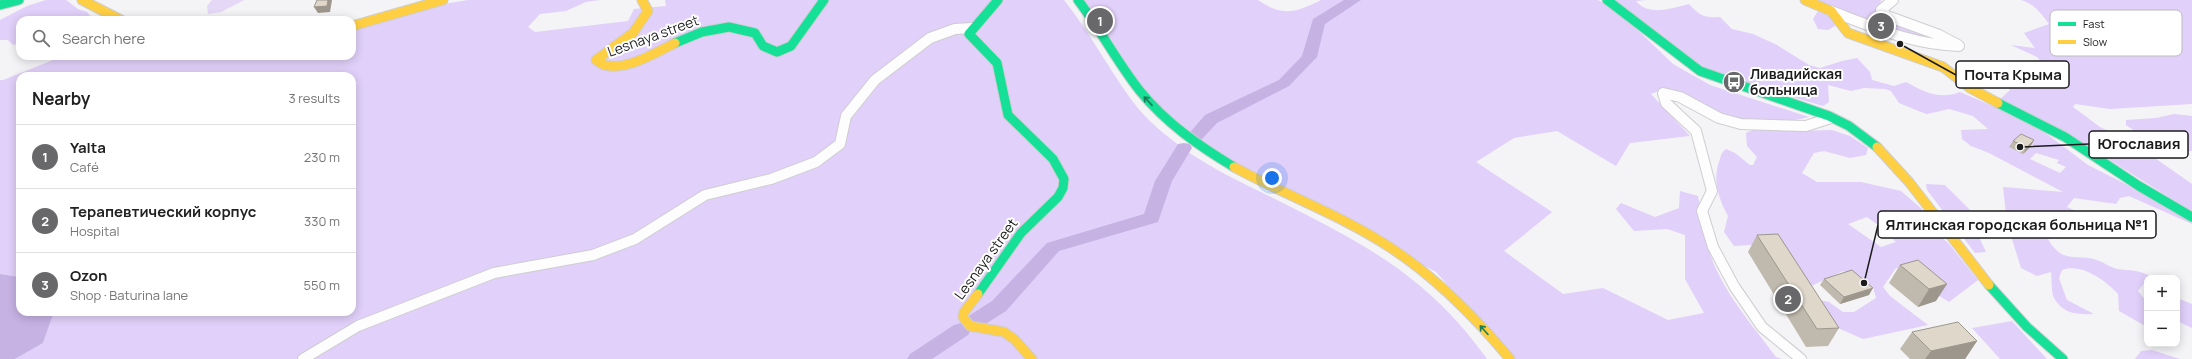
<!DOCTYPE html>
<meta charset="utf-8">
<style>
:root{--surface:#fff;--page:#f2f2f2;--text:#222;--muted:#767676;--line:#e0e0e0;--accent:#686769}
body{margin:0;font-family:Manrope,sans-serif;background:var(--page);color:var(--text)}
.controls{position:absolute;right:12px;bottom:12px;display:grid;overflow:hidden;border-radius:8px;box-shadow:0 2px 10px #0003}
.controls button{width:36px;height:36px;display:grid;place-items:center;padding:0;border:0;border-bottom:1px solid var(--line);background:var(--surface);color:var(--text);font:20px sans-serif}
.you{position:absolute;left:1272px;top:178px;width:14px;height:14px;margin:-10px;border:3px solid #fff;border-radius:50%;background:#1a73e8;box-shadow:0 0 0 6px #1a73e833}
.badge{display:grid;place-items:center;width:26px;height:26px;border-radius:50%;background:var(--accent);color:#fff;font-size:13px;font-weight:700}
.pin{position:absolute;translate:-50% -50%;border:2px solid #fff;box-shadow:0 1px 4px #0006}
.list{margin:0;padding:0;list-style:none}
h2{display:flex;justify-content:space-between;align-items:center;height:52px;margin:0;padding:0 16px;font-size:17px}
h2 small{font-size:13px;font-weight:400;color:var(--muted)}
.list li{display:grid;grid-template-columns:26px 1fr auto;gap:12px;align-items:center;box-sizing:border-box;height:64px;padding:0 16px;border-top:1px solid var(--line)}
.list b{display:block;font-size:15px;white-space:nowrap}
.list p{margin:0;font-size:13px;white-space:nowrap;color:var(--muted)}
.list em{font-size:13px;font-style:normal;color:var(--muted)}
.icon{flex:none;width:22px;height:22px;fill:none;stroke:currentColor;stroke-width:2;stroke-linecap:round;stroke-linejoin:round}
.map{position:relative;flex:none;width:2192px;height:359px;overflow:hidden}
.search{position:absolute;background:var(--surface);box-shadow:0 2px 10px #0003;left:16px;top:16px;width:340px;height:44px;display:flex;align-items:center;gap:10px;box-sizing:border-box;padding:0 14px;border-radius:12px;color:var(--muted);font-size:15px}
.panel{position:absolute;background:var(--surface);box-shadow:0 2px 10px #0003;left:16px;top:72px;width:340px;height:244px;border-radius:12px}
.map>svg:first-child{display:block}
.green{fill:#e5d8f6}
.forest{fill:#e1d0f9;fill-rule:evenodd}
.water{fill:#c7b2e4}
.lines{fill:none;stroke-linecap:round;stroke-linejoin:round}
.river{fill:#c7b2e4;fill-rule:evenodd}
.street-casing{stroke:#cecdd0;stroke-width:12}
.fast-casing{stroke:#cecdd0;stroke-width:11}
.slow-casing{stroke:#cecdd0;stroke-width:11}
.street{stroke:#fdfdfe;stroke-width:10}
.fast{stroke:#16e098;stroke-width:9}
.slow{stroke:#ffcf43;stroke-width:9}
.wall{fill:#c0b9ae}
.shaded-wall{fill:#9c968d}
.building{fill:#dfd7ca;stroke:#9c968d}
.oneway{stroke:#197e5a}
.labels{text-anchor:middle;stroke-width:4;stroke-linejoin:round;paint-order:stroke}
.street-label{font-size:14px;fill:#1c1c1d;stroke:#fff}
.poi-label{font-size:14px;font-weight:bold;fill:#1c1c1d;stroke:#fff;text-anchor:start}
.key{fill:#fff;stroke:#bbb;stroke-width:1}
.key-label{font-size:11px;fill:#1c1c1d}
.leader{fill:none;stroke:#1c1c1d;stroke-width:1.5}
.callout-dot{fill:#1c1c1d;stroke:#fff;stroke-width:1.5}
.callout{fill:#fff;stroke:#1c1c1d;stroke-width:1.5}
.callout-label{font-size:15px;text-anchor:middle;font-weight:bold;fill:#1c1c1d}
</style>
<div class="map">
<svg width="2192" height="359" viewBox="0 0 2192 359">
<rect width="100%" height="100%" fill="#f4f3f6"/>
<path class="green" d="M212,0H244L221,12L208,14L207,6Z"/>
<path class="forest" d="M46,0H66L78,9L87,12L91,17L88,20H20V43L13,45L8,40H0V20L27,6Z
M468,0H599L586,2L566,11L540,14L528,27L535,32L628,21L634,9L666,6L665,0H1064C1088,30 1106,64 1128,95C1141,115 1161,132 1180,146C1209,168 1243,183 1275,199C1363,243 1428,276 1487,359H15L43,343L54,312H352V76H20V277L0,274V80H3L63,56H352V28L431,6Z
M1081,0H1258C1283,17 1295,13 1321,0H1598L1618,11L1673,64L1710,85L1809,117C1780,125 1744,122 1714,113C1697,108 1680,97 1664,89L1651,94L1690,136L1630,143L1616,166L1557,131L1514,138L1476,162L1552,212L1504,251L1563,294L1603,288L1668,320L1704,313L1685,279V235L1667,229L1634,231L1616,209L1621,203L1655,217L1679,208L1680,191L1698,196C1703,221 1706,250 1718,273C1733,304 1756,330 1776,357L1782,359H1513L1436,272L1213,152L1156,107Z
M1610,0H1646L1636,1C1649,17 1672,8 1689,4C1700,16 1704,18 1720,17L1732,29L1753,34L1777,45L1809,65L1820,68L1842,61L1857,58L1870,72L1872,80L1894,86L1906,82C1923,92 1941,100 1960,92L2032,123L2088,165L2165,204L2192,220V224L2129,196L2120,198L2116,204L2074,198L2067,207L2085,215L2096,226L2093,229L2065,220L2053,219L2049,226L2058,236L2048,239C2063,265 2075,253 2097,260C2103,262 2108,266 2114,268C2129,272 2135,268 2150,276L2138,291L2147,302V327L2119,311L2118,294C2105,280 2081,263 2062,270L2059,278L2067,300L2094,314C2078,315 2063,314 2054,298C2051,292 2052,279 2051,272L2037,276L2021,268L2007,223L2003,187L2063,192L1989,153L1971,146L1962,139L1961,130L1988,129L1973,116L1949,109L1927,114L1921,112L1899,103L1891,91L1885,89L1864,88L1851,91L1828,85L1829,102L1823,106L1736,81L1695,63ZM2036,153L2059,160L2057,163L2066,167L2060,173L2030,159Z
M1803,0H1881L1879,12L1929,35L1925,39L1833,15L1835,26L1828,30L1818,29L1813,19L1818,11Z
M2021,0H2192V104L2110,109L2075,104L2073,107L2100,127L2132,142L2192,184V212C2129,172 2067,131 1999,100L2010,90L2003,79C2020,79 2031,76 2046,67L2037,57L2011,45L2035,48L2024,33L2049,24C2042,14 2033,3 2021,0Z
M2174,114L2192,116V151L2165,152L2126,125V120L2156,118Z
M1759,127L1793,131L1832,130L1850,136L1868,148L1866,155L1850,158L1824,151L1814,153L1802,173L1817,182H1861L1901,191L1922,209L1931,227L1949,244L1978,280L1949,302L1933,292L1914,273L1896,268L1883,287L1890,296L1928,325L1863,339L1840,329L1815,299L1829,302L1843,312H1854L1876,298L1873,287L1843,271L1807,288L1769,244L1734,246L1724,232L1728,216C1718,198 1712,179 1720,159C1721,155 1722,152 1726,149L1735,153L1750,165H1753L1757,157L1747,146L1746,133ZM1867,217L1889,233L1887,234L1896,242L1881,247L1848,224Z
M1926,184L1945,185L1973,213L1971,220L1986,252L1975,253L1927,190Z
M2177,298L2192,304V328L2177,321Z
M2012,321L2047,359H2000L1972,328Z
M2152,350L2180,359H2135L2141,351Z"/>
<path class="water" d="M0,274L20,277V312H54L43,343L15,359H0Z"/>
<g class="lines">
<path class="river" d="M1344,0H1361L1325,24L1317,57L1289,86L1217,123L1200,141H1188L1186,137L1205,115L1279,80L1302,56L1313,19Z
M1184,143L1190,144L1192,148L1172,181L1158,222L1059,251L1006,311L984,325L977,327L970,325L967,320L970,315L992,301L1047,243L1144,214L1155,181L1178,144Z
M961,323L968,325L971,330L968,335L932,359H907L910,354L954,325Z"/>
<g class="street-casing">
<path id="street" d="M1893,0L1881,10L1887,16L1939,35L1958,45
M1831,11C1873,27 1913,45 1959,46
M303,359L358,326L494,273L593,255L635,239L705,195L771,179L816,162L840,144L846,116L875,80L930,38L955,29L972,28
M1801,359L1762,327L1734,286L1713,247L1702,211L1712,191L1696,131L1666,103L1663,93L1680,97L1719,118L1741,124L1806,126L1831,118"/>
</g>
<g class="fast-casing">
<path id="fast" d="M1078,0C1100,29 1117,62 1140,91C1166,123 1199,146 1234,167
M1607,0L1700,71L1829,116L1849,126L1877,147
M0,5L19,0
M675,43L702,32L729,27L755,33L763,46L777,52L791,46L824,0
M1998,103L2065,137L2139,186L2192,217
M1989,285L2027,327L2063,359
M978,294L1021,233L1058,197L1063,188L1064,179L1053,159L1008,115L997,63L969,34L998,0"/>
</g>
<g class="slow-casing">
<path id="slow" d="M82,0L121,20
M642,0L648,11L633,33L596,60C615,78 655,53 675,43
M1805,0L1831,11L1848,33L1943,67L1970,88L1998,103
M352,26L443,0
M1877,147L1909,182L1989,285
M1234,167C1285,195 1341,215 1391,248C1437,278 1475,317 1510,359
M978,294L964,312L963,317L970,326L1004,332L1014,339L1032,359"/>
</g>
<use href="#street" class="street"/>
<use href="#fast" class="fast"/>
<use href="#slow" class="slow"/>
</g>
<path class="wall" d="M2034,140L2030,147L2023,154L2009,147L2013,141Z
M1757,235L1839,328L1828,346L1806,347L1748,252Z
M1918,260L1936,301L1918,307L1889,283L1900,265Z
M1824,279L1869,295L1840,304L1820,285Z
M1912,332L1977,341L1965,359H1910L1900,349Z"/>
<path class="shaded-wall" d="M328,0H332L330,12L318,13L314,7Z
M2034,140L2030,147L2023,154L2027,147Z
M1947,284L1936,301L1918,307L1929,289Z
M1873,288L1869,295L1840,304L1844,297Z
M1977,341L1965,359H1925L1931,351Z"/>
<path class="building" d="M317,0H328L327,6L314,7Z
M2021,134L2034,140L2027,147L2013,141Z
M1778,234L1839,328L1817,329L1757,235Z
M1918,260L1947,284L1929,289L1900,265Z
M1852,270L1873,288L1844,297L1824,279Z
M1958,322L1977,341L1931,351L1912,332Z"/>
<defs><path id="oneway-shaft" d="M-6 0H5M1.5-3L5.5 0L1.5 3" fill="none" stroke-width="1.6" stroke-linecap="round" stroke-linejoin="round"/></defs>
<g class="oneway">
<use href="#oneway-shaft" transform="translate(1148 101) rotate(-133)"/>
<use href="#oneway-shaft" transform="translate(1484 330) rotate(-132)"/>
</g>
<defs>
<g id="bus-disc" transform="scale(1.15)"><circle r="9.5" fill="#686769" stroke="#fff"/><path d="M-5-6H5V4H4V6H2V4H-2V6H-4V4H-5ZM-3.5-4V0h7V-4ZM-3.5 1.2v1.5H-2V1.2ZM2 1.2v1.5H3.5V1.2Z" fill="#fff"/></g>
</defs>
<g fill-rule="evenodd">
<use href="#bus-disc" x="1734" y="82"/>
</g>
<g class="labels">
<g class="street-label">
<text transform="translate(653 36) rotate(-20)" y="5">Lesnaya street</text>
<text transform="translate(986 259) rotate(-54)" y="5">Lesnaya street</text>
</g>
<g class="poi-label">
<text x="1750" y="79">Ливадийская<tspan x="1750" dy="16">больница</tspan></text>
</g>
</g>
<rect x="2050" y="10" width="132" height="46" rx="6" class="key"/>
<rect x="2058" y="22" width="18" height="4" fill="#16e098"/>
<rect x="2058" y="40" width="18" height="4" fill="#ffcf43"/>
<g class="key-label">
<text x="2083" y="28">Fast</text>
<text x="2083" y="46">Slow</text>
</g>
<path class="leader" d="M1900 44L1956 75M2020 147L2089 144M1864 283L1878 225"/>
<g class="callout-dot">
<circle cx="1900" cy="44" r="4"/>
<circle cx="2020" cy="147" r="4"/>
<circle cx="1864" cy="283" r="4"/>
</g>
<g class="callout">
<rect x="1956" y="61" width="113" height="27" rx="4"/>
<rect x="2089" y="131" width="99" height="27" rx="4"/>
<rect x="1878" y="211" width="278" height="27" rx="4"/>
</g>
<g class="callout-label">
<text x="2013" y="80">Почта Крыма</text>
<text x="2139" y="149">Югославия</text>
<text x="2017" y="230">Ялтинская городская больница №1</text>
</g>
</svg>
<div class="controls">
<button>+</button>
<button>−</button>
</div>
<div class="you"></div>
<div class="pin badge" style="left:1100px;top:21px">1</div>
<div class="pin badge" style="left:1788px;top:299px">2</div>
<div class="pin badge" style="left:1881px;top:26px">3</div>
<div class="search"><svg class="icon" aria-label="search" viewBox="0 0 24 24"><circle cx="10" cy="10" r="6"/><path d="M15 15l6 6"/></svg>Search here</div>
<section class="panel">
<h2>Nearby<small>3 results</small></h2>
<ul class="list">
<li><span class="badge">1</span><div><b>Yalta</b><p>Café</p></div><em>230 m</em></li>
<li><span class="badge">2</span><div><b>Терапевтический корпус</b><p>Hospital</p></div><em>330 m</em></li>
<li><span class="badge">3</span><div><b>Ozon</b><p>Shop · Baturina lane</p></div><em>550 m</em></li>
</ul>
</section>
</div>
